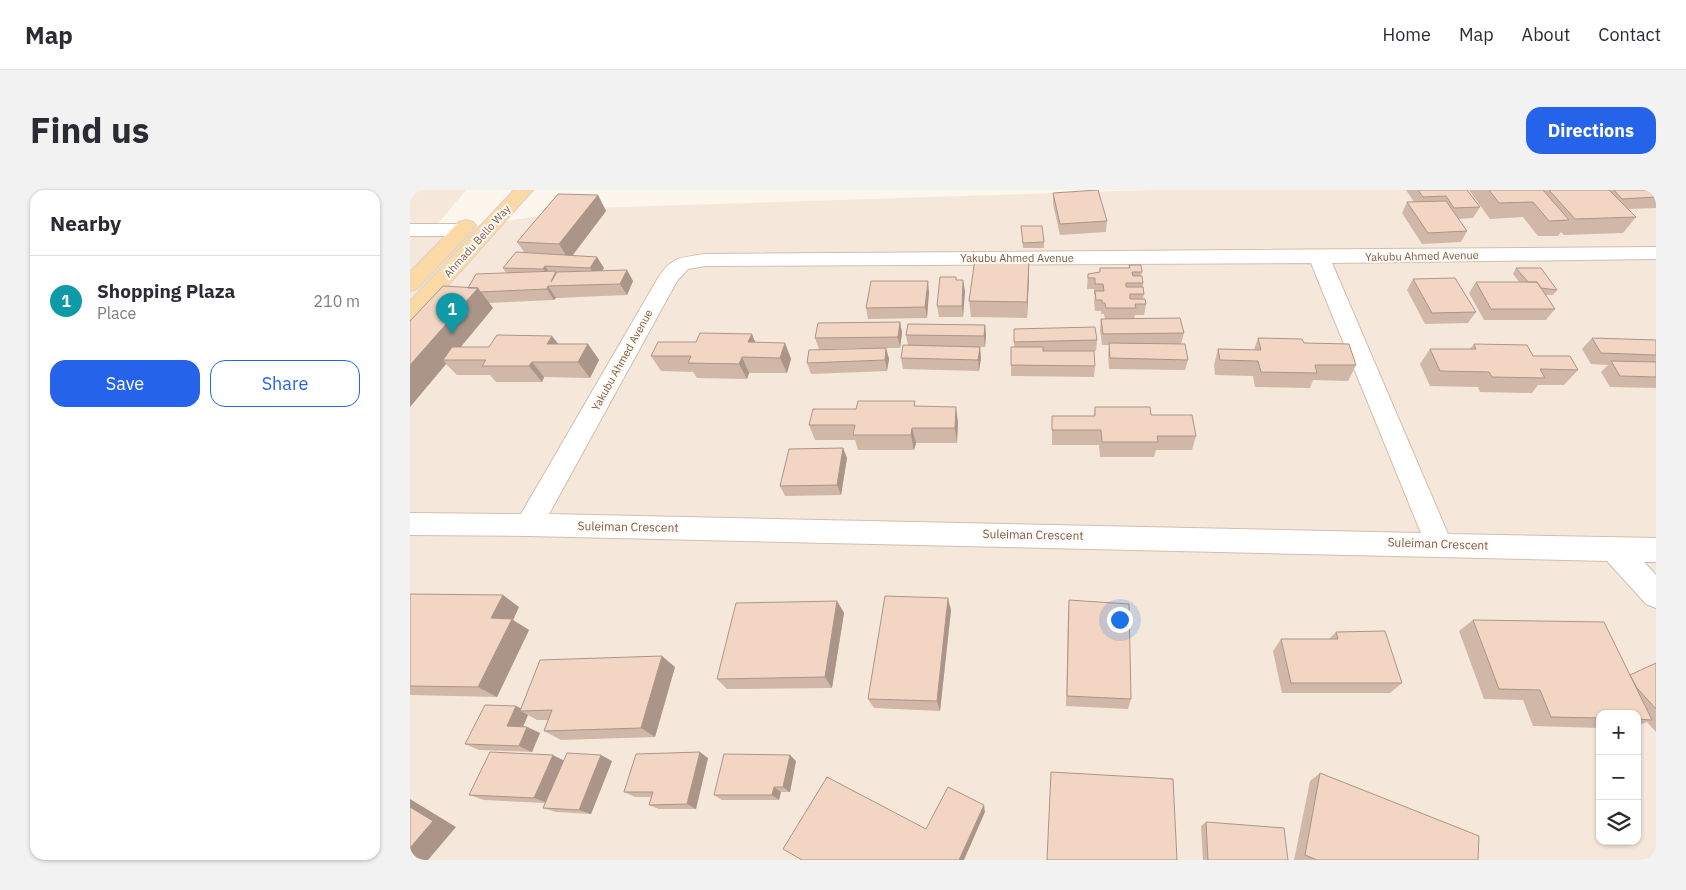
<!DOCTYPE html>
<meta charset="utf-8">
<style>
:root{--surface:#fff;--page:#f2f2f3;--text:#2b2b33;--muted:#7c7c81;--line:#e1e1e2;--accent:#2563eb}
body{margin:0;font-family:"IBM Plex Sans",sans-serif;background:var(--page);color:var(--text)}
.controls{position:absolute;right:15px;bottom:15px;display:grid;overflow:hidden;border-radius:10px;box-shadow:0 1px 4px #0004}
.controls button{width:45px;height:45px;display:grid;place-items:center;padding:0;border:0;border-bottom:1px solid var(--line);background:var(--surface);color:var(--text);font:25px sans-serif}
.you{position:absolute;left:709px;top:429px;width:18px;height:18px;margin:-12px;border:4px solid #fff;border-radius:50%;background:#1a73e8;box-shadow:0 0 0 8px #1a73e833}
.badge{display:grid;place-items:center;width:32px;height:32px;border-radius:50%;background:var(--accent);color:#fff;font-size:16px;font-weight:700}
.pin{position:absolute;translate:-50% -41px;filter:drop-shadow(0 1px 2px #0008)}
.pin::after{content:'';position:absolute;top:26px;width:18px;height:15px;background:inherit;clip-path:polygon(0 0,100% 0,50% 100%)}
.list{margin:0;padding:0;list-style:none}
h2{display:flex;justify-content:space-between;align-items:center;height:65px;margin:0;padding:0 20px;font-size:21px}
h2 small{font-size:16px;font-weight:400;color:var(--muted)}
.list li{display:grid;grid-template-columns:32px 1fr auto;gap:15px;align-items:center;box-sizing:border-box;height:90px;padding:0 20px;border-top:1px solid var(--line)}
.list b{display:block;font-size:19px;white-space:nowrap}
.list p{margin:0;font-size:16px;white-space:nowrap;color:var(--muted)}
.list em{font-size:16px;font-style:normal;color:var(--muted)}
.actions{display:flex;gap:10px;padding:15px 20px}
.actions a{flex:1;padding:11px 0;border:1px solid var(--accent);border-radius:15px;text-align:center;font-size:18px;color:var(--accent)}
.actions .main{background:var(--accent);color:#fff}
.icon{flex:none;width:28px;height:28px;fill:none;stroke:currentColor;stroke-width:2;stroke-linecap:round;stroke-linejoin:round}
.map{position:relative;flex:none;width:1246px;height:670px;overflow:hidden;border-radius:15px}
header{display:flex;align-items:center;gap:30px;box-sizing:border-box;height:70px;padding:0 25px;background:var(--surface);border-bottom:1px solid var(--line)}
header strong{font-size:24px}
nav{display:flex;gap:28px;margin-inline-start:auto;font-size:18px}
.intro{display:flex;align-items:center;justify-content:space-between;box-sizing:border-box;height:120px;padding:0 30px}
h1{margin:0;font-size:35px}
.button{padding:12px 22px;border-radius:15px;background:var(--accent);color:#fff;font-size:18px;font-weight:700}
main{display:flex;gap:30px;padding:0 30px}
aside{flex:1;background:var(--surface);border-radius:15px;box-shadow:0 1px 4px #0004}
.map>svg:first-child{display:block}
.residential{fill:#f5e8da;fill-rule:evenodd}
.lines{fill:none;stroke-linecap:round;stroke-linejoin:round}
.minor-casing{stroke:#d1beb0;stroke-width:2}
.major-casing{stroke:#dad1cd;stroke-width:2}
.minor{fill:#fff;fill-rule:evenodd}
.major{fill:#fbd9a5;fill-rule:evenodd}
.wall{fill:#d1b7a8}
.shaded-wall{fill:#aa9588}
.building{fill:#f3d5c3;stroke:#aa9588}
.labels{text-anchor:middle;stroke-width:4;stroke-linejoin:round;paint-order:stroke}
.far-street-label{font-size:11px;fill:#7a5c4d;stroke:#fffaf3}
.street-label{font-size:12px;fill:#7a5c4d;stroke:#fffaf3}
</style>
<header>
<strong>Map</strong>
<nav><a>Home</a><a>Map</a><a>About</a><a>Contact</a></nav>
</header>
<div class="intro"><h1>Find us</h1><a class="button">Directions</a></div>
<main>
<aside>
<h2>Nearby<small></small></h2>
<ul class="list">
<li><span class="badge" style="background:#0f9aa8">1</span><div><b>Shopping Plaza</b><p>Place</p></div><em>210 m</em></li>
</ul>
<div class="actions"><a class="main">Save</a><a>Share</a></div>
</aside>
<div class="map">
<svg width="1246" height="670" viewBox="0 0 1246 670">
<rect width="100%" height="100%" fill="#fdf6ec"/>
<path class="residential" d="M0,0H56L20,43L180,18L742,0H1246V670H0ZM1190,524H1227V651H1190Z"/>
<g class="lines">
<g class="minor-casing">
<path id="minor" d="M0,34H52L59,36L62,40L59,44L52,46H0Z
M1246,57V69L922,73L1038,344L1246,348V372H1234L1246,385V418L1236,414L1197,371L119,346L0,345V323L111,324L248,88C262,66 271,68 295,64ZM901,73L1011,343L139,324L267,91L278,79L295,76Z"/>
</g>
<g class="major-casing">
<path id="major" d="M104,0H123L8,129L0,131V111Z
M56,30L63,32L66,36L63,40L7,99L0,101V82L49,32Z"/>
</g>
<use href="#minor" class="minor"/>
<use href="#major" class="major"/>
</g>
<path class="wall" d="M996,0H1057L1070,17L1063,28L1048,29L1057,41L1051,52L1012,54L992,23L997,12H1004Z
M1059,0H1246V18L1218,19L1226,27L1213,43L1154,45L1151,42L1148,46H1128L1113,27L1080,29Z
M643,3L697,31L696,42L650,45L643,14Z
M188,5L196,21L163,65L194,78L192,80L223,91L217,105L146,108L144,110L79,113L83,118L50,157H79L149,154H178L189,170L180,188L134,187L132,192H86L80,185H47L36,174L0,217V131L96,83L93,78L114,62L107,52Z
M611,36L634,52V58H613Z
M619,70V86L617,128L561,127L559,111Z
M719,75L732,82L731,86L733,93V97L734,104L733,109L736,114L734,125H725L724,129L774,143L771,154L778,170L775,180L699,179L698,164L699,155H692L690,140L691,129H695L694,124H691V121H685L684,112L685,105H684V99H677L678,84L689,82L690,78H719Z
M1106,78L1147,100L1143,105H1135L1145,119L1136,130H1074L1059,103L1066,92H1109L1103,84Z
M546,87V90L555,101L553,127H529L527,116Z
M1003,89L1066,122L1058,133L1015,134L997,100Z
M519,102L517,128L458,129L456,118Z
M490,132L492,143L490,158H476L479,169L477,181L401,184L397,173L464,158L409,159L405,148Z
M575,135L576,146L575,157H570L571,168L569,181L493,179L491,168L498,156L496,145Z
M604,139L687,150L686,161H670L685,176L684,187L601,186V175L604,157Z
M848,148L894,153L946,175L938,191L903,190L900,198L845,197L843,186L805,185L804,175L808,159L844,160Z
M1182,148L1246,150V198L1200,197L1191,182L1198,175L1181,174L1172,159Z
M286,152L375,153L381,169L377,183H339L337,189L287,188L283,182L251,181L241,166Z
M1064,154L1123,166L1168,180L1154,195H1128L1122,203L1070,202L1068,197L1020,196L1010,174L1020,159H1060Z
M506,216L548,232L547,253H506L504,260H448L445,250H405L399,235L446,219Z
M685,217L741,225L786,246L782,260H746L744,267H690L689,255H642V226H684Z
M433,258L437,268L431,305L375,306L370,296Z
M0,404L109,417L103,430L119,440L87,507L0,505Z
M659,410L721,509L718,519L656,516L658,422Z
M427,411L434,423L422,498L317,499L307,489Z
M541,420L530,521L464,518L458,509Z
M1063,430L1220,485L1246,473V542L1237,532L1227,536V529L1190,524V538L1123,536L1113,510L1074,509L1049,441Z
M926,442L992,493L980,503H872L863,461L871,449H919Z
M265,477L245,547L151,550L134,541L138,530H127L118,525L113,537H117L130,543L122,562L69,560L55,554L106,516L111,518Z
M298,568L286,619H249L239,615L241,607H225L214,602Z
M153,570L202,571L181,624L146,622L133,618L135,613L74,610L59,605Z
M386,571L380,602H371L369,610H312L304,605Z
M910,583L1068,670H884L900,591Z
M796,632L878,670H793L791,636Z"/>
<path class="shaded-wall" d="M188,5L196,21L159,70L149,54Z
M187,67L194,78L187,89L180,78Z
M619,70V86L617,128V112Z
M135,76L143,87L141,90L133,79Z
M217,80L223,91L217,105L210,94Z
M553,90L555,101L553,127L552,116Z
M518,91L519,102L517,128L515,117Z
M138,96L146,108L144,110L137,99Z
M68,98L83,118L40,170H33L36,174L0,217V175Z
M490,132L492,143L490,158L488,147Z
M575,135L576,146L575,157L574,146Z
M342,144L348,159L338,152Z
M142,146L154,161L137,154Z
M375,153L381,169L377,183L370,168Z
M178,154L189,170L180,188L168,172Z
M570,157L571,168L569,181L568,170Z
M476,158L479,169L477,181L475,170Z
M332,167L339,183L337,189L329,174Z
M122,172L134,187L132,192L119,176Z
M546,217L548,232L547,253L545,238Z
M502,238L506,253L504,260L501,245Z
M433,258L437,268L431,305L427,295Z
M93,405L109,417L103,430L119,440L87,507L68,497L81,428Z
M538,408L541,420L530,521L527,511Z
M427,411L434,423L422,498L415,487Z
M252,466L265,477L245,547L231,538Z
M106,516L115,521H110L118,525L110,543L97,536Z
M117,537L130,543L122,562L109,556Z
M290,562L298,568L286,619L277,614Z
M143,565L155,571L138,613L124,608Z
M191,565L202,571L181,624L169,620Z
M380,565L386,571L380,602L373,597Z
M364,597L371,602L369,610L362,605Z
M0,609L46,637L18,670H0Z
M574,615L575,622L554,670H549Z"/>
<path class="building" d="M688,0L697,31L650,34L643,3Z
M1008,0H1057L1070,17L1044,18L1036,6L1013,7Z
M1079,0H1133L1159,30L1139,31L1123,12L1089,13Z
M1139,0H1199L1226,27L1165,29Z
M1204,0H1246V7L1212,9Z
M148,4L188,5L149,54L107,52Z
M1036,11L1057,41L1018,43L997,12Z
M611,36H632L634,52L613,53Z
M106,62L187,67L180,78L135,76L133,79L93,78Z
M565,69L619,70L617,112L559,111Z
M719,75H731L732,82H722L723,86H732L733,93H716V97H733L734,104H720V109H735L736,114H725L726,118H696L695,113H692V110H686L685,101H694L693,94H685V88H678V84L690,82V78H720Z
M1106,78H1131L1147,100L1131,98L1127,92H1118Z
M217,80L210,94L138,96L137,99L70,102L68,98H58L66,84L146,81L141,92L147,82Z
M530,87H546V90H553L552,116H527Z
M1045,88L1066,122L1022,123L1003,89Z
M461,91H518L515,117L456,118Z
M1066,92H1127L1145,119H1081Z
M33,96L68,98L0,175V131Z
M770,128L774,143L693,144L691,129Z
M490,132L488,147L405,148L408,133Z
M498,134L575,135L574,146L496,145Z
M685,137L687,150L604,152V139Z
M290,143L342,144L338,152L375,153L370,168L332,167L329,174L278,173L281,166H241L248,152H286Z
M87,145L142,146L137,154H178L168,172H122L119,176H72L76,170H33L42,157H79Z
M848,148L892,149L894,153L939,154L946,175H905L907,183L851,182L848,171L810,170L808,159L851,160Z
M1182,148L1246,150V165L1191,163Z
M699,153L775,154L778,170L700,168Z
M1064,154L1117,155L1123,166H1160L1168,180L1130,179L1135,188L1082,187L1079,182L1030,181L1020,159H1066Z
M493,155L570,157L568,170L491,168Z
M601,157H633V161H684L685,176L601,175Z
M476,158L475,170L397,173L399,160Z
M1201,171L1246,172V187L1210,186Z
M448,211H505L504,216L546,217L545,238H502L501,245H443L445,235H399L403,219H446Z
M685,217H740L741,225H782L786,246H747L748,252H692L691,240H642V226H685Z
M433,258L427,295L370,296L379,259Z
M0,404L93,405L81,428L102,429L68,497L0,496Z
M475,406L538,408L527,511L458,509Z
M659,410L719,414L721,509L657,506Z
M427,411L415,487L307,489L326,413Z
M1063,430L1194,432L1242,530L1227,529V524H1190V528L1141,527L1130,500L1089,499Z
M975,441L992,493H881L871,449H928L926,442Z
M252,466L231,538L134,541L142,520L110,521L130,470Z
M1246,473V519L1227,498L1220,485Z
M75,515L106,516L97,536L117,537L109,556L55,554Z
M80,562L143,565L124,608L59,605Z
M290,562L277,614L239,615L243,602H214L226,564Z
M157,563L191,565L169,620L133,618Z
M314,564L380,565L373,597H364L362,605H304Z
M641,582L763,589L767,670H637Z
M910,583L1069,646L1068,670H907L895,665Z
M417,587L516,639L538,597L574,615L549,670H392L373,659Z
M0,617L23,631L0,658Z
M796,632L874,638L878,670H798Z"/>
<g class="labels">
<g class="far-street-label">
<text transform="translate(67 51) rotate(-48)" y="4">Ahmadu Bello Way</text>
<text transform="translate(1012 66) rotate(-1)" y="4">Yakubu Ahmed Avenue</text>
<text x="607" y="72">Yakubu Ahmed Avenue</text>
<text transform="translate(212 170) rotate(-61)" y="4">Yakubu Ahmed Avenue</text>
</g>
<g class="street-label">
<text transform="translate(218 337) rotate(1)" y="4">Suleiman Crescent</text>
<text transform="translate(623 345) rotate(1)" y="4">Suleiman Crescent</text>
<text transform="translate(1028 354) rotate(2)" y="4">Suleiman Crescent</text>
</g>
</g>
</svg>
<div class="controls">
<button>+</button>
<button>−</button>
<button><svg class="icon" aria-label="layers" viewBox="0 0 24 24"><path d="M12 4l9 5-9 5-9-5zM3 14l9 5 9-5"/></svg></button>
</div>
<div class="you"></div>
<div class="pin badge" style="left:42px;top:144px;background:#0f9aa8">1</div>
</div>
</main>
